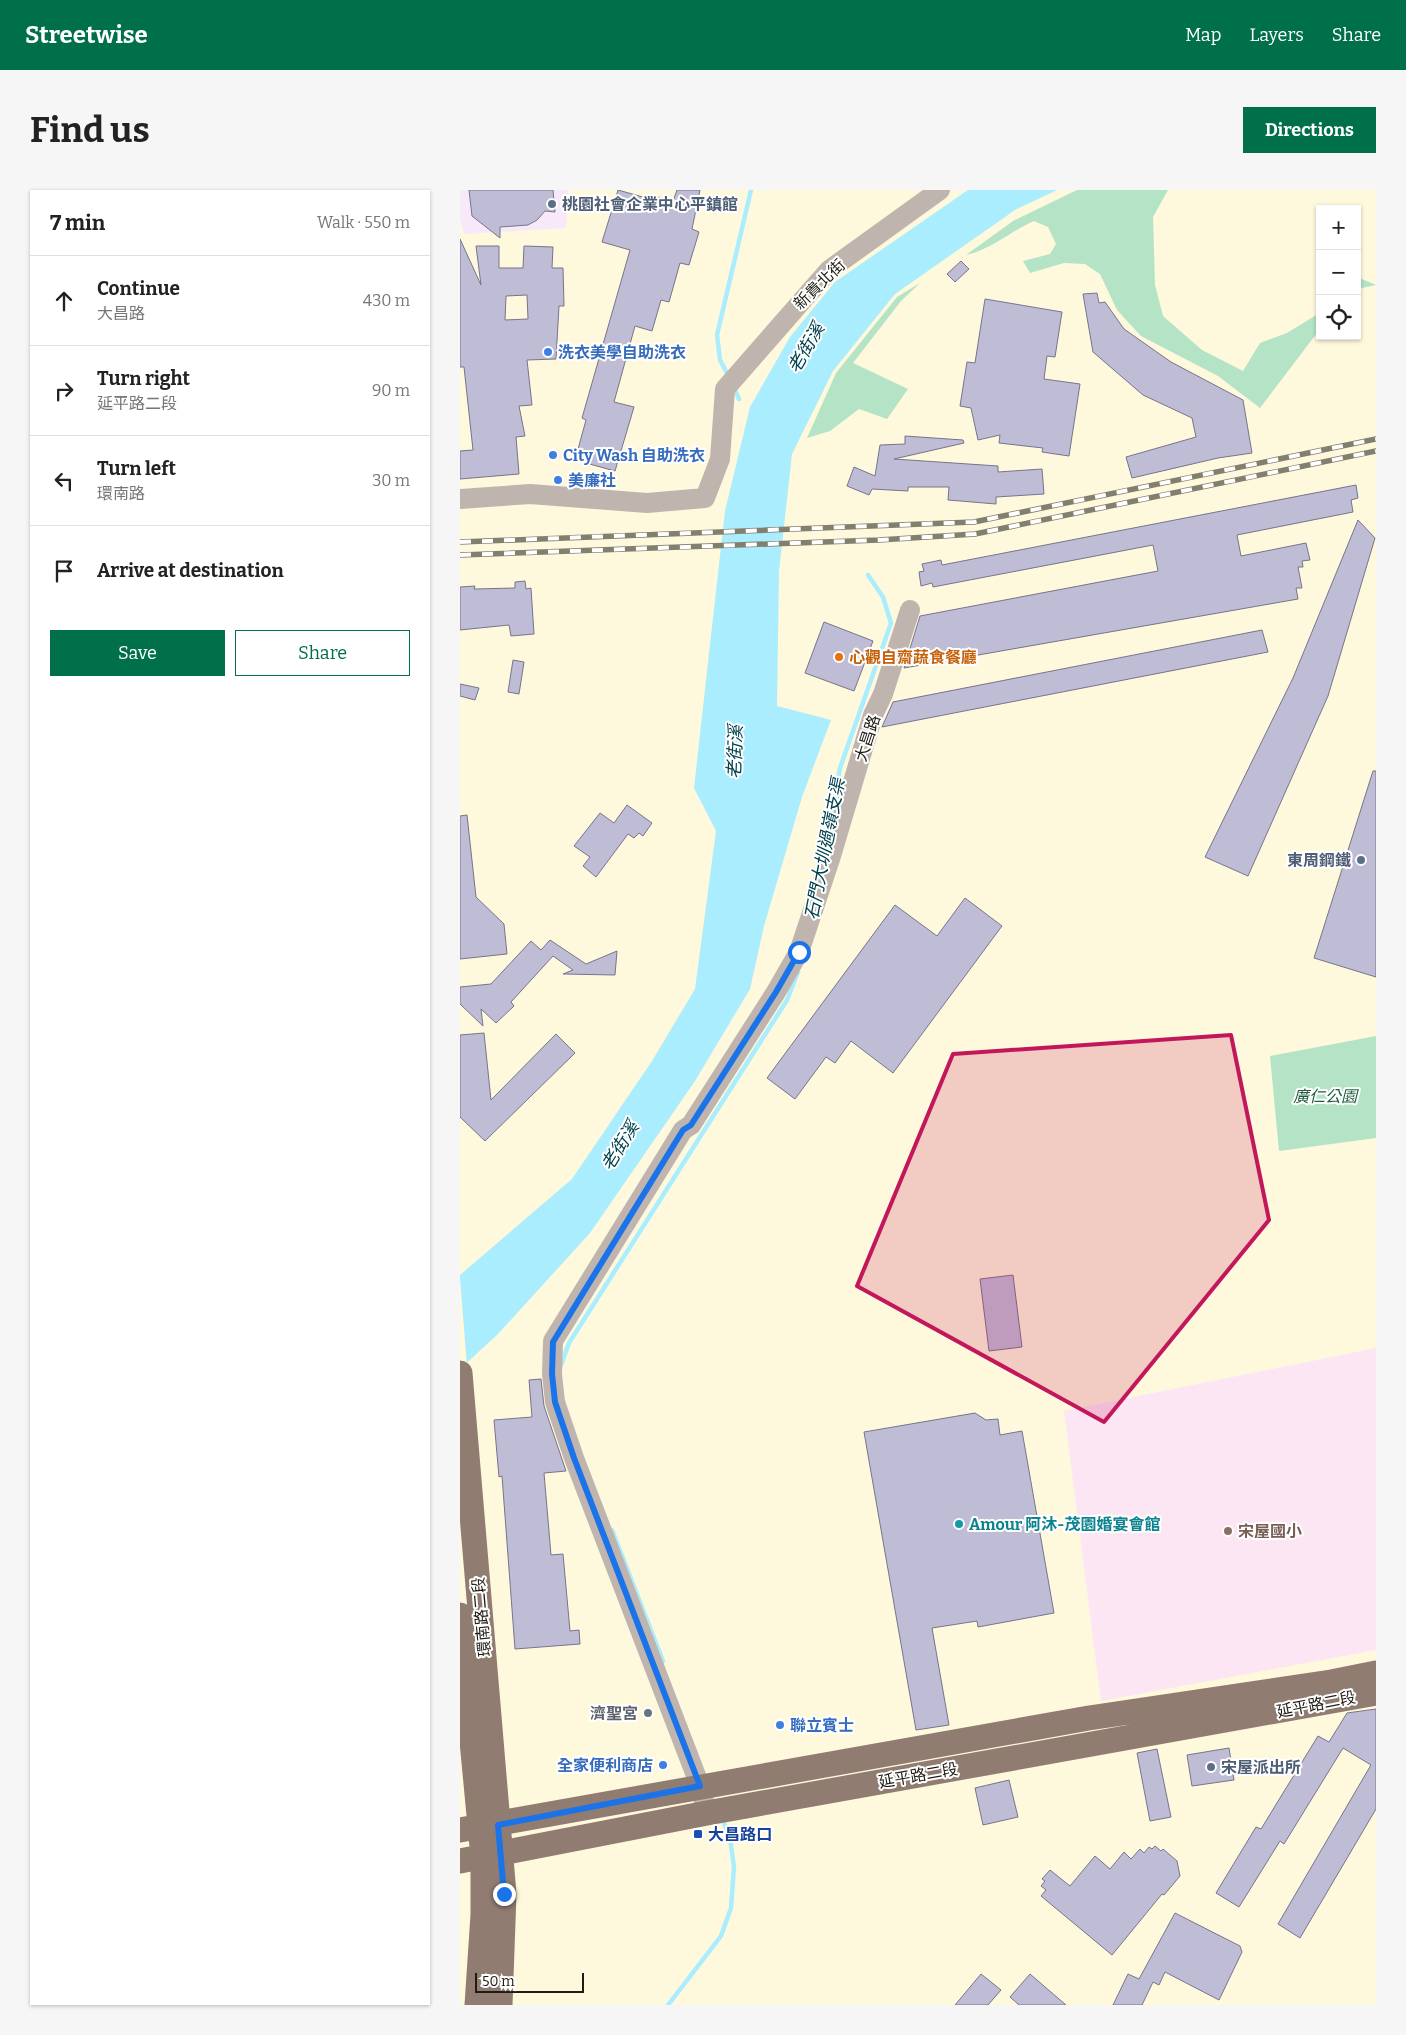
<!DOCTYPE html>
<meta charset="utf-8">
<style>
:root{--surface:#fff;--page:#f6f6f6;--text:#222;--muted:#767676;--line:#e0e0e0;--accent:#00704a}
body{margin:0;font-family:Bitter,"Noto Sans TC",serif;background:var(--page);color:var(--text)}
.controls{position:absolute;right:15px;top:15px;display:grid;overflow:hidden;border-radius:0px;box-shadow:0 1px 4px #0004}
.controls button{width:45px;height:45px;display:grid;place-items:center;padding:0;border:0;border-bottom:1px solid var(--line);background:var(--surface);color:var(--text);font:25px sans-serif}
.scale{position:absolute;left:15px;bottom:12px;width:109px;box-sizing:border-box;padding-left:5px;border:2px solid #1e1c13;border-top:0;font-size:14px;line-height:18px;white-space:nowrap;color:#1e1c13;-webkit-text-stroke:4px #fff;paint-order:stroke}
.stop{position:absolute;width:15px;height:15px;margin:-11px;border:4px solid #1a73e8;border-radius:50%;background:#fff}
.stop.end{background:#1a73e8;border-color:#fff;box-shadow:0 1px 5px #0008}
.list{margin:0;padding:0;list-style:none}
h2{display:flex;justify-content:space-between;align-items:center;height:65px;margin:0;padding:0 20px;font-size:21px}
h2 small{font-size:16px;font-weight:400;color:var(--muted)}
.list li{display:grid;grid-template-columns:32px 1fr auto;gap:15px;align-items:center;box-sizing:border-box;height:90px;padding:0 20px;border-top:1px solid var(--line)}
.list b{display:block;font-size:19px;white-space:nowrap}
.list p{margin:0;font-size:16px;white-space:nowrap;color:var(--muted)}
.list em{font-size:16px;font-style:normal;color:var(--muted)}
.actions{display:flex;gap:10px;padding:15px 20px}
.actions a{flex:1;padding:11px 0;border:1px solid var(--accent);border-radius:0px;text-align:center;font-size:18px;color:var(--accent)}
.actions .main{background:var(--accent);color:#fff}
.icon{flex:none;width:28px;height:28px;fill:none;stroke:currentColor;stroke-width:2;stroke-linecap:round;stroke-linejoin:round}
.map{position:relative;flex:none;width:916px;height:1815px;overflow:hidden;border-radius:0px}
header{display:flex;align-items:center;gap:30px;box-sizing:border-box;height:70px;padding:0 25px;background:var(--accent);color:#fff}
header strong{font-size:24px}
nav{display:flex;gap:28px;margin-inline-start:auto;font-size:18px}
.intro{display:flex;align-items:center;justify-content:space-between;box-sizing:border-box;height:120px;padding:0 30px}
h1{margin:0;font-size:35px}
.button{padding:12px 22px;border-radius:0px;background:var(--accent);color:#fff;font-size:18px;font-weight:700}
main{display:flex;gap:30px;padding:0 30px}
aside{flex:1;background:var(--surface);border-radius:0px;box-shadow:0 1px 4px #0004}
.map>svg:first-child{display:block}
.commercial{fill:#f7e8fa}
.education{fill:#fde6f4}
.green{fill:#b4e3c6}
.water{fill:#a9edfe}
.pier{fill:#fef8dd}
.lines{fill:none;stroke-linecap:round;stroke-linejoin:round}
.stream{stroke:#a9edfe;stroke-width:4.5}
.building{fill:#bfbcd6;stroke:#77748b;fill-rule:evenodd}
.minor{stroke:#c0b5ae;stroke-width:20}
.major{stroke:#917c71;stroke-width:25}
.rail-casing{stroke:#837f6e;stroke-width:5.5}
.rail{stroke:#fff;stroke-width:4;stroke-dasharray:11;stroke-linecap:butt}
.route{stroke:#1a73e8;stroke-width:6}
.marked{fill:#c2185b;fill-opacity:0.2;stroke:#c2185b;stroke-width:4;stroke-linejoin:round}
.service-dot{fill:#5c6f8a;stroke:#fff;stroke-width:2}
.shop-dot{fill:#3f7fe0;stroke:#fff;stroke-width:2}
.food-dot{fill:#e8710a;stroke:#fff;stroke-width:2}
.culture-dot{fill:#0f9aa8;stroke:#fff;stroke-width:2}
.education-dot{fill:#8d6e63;stroke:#fff;stroke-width:2}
.worship-dot{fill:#6b7280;stroke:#fff;stroke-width:2}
.transit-dot{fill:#1a4fb4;stroke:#fff;stroke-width:2}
.labels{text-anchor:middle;stroke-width:4;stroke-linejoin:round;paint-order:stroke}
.service-label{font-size:16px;font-weight:bold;fill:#4e5e75;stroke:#fff;text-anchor:start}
.street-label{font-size:16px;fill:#1e1c13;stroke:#fff}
.shop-label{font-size:16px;font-weight:bold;fill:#366cbe;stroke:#fff;text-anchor:start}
.food-label{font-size:16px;font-weight:bold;fill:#c56008;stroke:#fff;text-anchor:start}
.park-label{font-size:16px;font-style:italic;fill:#205d3e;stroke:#fff}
.culture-label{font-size:16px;font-weight:bold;fill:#0d838f;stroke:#fff;text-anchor:start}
.education-label{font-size:16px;font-weight:bold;fill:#785e54;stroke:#fff;text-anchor:start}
.worship-label{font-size:16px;font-weight:bold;fill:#5b616d;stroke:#fff;text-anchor:end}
.transit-label{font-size:16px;font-weight:bold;fill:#164399;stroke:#fff;text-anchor:start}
.water-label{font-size:18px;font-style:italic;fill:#01414e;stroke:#fff}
</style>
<header>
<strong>Streetwise</strong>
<nav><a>Map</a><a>Layers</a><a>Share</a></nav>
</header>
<div class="intro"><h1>Find us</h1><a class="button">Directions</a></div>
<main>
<aside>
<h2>7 min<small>Walk · 550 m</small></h2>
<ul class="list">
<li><svg class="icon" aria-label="ahead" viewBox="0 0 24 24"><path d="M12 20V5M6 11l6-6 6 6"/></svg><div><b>Continue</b><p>大昌路</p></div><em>430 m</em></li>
<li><svg class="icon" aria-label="right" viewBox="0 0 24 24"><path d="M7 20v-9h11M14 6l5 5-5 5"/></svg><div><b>Turn right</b><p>延平路二段</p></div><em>90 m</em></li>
<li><svg class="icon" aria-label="left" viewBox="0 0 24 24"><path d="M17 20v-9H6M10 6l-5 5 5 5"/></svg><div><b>Turn left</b><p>環南路</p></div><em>30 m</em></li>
<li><svg class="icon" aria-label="arrive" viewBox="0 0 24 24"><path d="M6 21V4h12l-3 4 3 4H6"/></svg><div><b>Arrive at destination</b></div></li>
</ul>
<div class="actions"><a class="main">Save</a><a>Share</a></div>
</aside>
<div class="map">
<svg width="916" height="1815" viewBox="0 0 916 1815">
<rect width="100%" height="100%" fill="#fef8dd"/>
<path class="commercial" d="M0,0H108L106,38L4,44L0,29Z"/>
<path class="education" d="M916,1158V1460L641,1511L604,1221Z"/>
<path class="green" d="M617,0H708L693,27L695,95L703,126L742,160L783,181L800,153L827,143L858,124L860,121V139L800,218L758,186L681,146L657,120L640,84L625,74L604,73L570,83L563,71L590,64L596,54L588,37L574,31C551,41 530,60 506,65L553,31Z
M897,87L916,95L897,99Z
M460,93L441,111L393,173L448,199L427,229L399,219L370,241L347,248L376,183L437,107Z
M916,846V948L819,961L810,866Z"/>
<path class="water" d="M508,0H597L555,20L435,104L373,181L332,264L319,381L317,516L371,530L342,607L304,736L290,799L235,891L130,1043L38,1144L0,1179V1085L112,989L192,871L235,799L256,641L234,598L265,321L290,217L330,147L375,92Z"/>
<path class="pier" d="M0,1088L7,1176L0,1182Z"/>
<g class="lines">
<path class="stream" d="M269,187L260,170L257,145L291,0
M273,196L279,209
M369,641L380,578L431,433L423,407L408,385
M100,1178L109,1153L327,810L338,782
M152,1340L203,1471
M208,1815L261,1746L271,1718L274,1677L270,1648L262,1628"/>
</g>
<path class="building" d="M9,0H93L95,22L85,21L77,30L68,35L40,37V48L12,26Z
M158,0L190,9L191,5L213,11L217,0H240L232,39L239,42L229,75L220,73L209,112L201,110L192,141L175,136L154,212L174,217L155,281L115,270L126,230L122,228L170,60L142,52Z
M0,49L21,95L16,56H39V78H63L64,56L93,57L92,78H103L104,116H99L96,169L67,170L72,215L59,216L65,246L56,247L59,284L0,289V261L13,260L4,177H0ZM67,105L68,129L45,130L46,106Z
M501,71L509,79L495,92L487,84Z
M637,103L639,113L645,112L664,139L711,172L783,210L792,263L758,268L672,288L666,267L736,247L732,228L683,205L633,162L623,104Z
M525,109L602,122L595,167L587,166L584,189L620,194L609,266L582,262L583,258L539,253L540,245L518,250L511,218L500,216L507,172L515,173Z
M445,246L503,250L504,253L434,269L538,276V282L582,279L584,304L536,307V314L488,310L489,297H448V301L412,299L409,305L387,296L394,277L415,286L420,255L445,254Z
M896,295L898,308L891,310L893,322L777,345L781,366L846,353L850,370L842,371L843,377H838L842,398H836L838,409L444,478L460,426L698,381L693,355L473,397L472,393L461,396L459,382L464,381L462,374L481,370L482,375Z
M898,330L915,348L868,506L788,686L745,667L833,488Z
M65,391L66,399L71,398L74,444L51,446L49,435L0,440V397L15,396L14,399L55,398V392Z
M364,432L413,451L394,501L345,483Z
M802,440L808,462L422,537L433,512Z
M53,470L64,472L59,504L48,502Z
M0,494L19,498L15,510L0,506Z
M913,581H916V787L854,768Z
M167,615L192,633L183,646L179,643L174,648L168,644L136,687L123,676L130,667L114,656L140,623L154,633Z
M7,625L16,707L44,734L47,764L0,769V626Z
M505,708L542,736L433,883L391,851L375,873L366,867L335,909L307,888L435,715L477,746Z
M90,750L126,774L157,761L155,785L103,784L113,780L93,766L51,812L54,816L36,833L21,819L23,836L0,814V797L31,794L71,751L81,760Z
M24,843L31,910L96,844L115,863L25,951L0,927V845Z
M553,1085L562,1157L529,1161L520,1089Z
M81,1189L84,1216L106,1281L84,1283L91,1365L103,1364L110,1441L119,1440L120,1454L55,1459L42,1286L39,1287L34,1230L72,1227L69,1190Z
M515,1223L526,1230L538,1229L540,1245L562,1241L594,1423L518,1437L517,1431L472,1438L489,1535L456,1540L404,1242Z
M916,1519V1619L840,1748L818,1734L911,1575L883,1558L824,1654L820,1651L779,1717L756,1703L796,1637L801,1639L858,1546L869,1552L887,1523Z
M769,1558L774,1590L732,1596L727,1565Z
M697,1559L711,1627L690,1631L677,1563Z
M549,1590L558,1627L523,1635L515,1598Z
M695,1656L701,1661L703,1659L717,1671L720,1686L704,1705L702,1704L652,1765L581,1706L586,1700L581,1696L585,1691L582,1689L590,1680L610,1696L635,1666L650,1679L664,1662L671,1669L680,1659L684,1663L689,1657L692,1659Z
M715,1723L780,1756L782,1762L759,1810L705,1782L699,1795L693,1792L682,1815H653L668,1784L679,1789Z
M521,1784L541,1800L528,1815H495Z
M570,1784L606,1815H559L550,1807Z"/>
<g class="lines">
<path class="minor" d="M0,309L70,304L187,313L245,308L260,269L265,199L369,80L480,0
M247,1623L240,1596L114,1268L95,1212L92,1184L93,1151L223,940L231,935L316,802L339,762L371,666L413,525L423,504L450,420"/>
<path class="major" d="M0,1183L44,1704L40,1815
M0,1425L23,1667V1725L17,1815
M0,1640L629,1528L871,1492L916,1483
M0,1671L247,1623L916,1503"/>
<g class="rail-casing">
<path id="rail" d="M0,352L514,332L916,249
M0,365L419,350L515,344L916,261"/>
</g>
<use href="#rail" class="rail"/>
</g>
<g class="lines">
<path class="route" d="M44,1704L38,1635L240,1596L114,1268L95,1212L92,1184L93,1152L223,940L231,935L316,802L339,762"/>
</g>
<path class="marked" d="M771,845L809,1030L644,1232L397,1096L493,864Z"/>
<g class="service-dot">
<circle cx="92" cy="14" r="5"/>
<circle cx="901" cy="670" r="5"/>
<circle cx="751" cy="1577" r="5"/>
</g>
<g class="shop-dot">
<circle cx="88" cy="162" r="5"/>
<circle cx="93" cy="265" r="5"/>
<circle cx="98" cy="290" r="5"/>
<circle cx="320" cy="1535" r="5"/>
<circle cx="203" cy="1575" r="5"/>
</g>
<circle class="food-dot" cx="379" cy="467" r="5"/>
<circle class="culture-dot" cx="499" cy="1334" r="5"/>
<circle class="education-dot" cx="768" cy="1341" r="5"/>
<circle class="worship-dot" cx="188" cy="1523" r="5"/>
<rect class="transit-dot" x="233" y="1639" width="10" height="10" rx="2.5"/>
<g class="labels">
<g class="service-label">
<text x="102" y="20">桃園社會企業中心平鎮館</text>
<text x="891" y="676" text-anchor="end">東周鋼鐵</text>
<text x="761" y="1583">宋屋派出所</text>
</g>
<g class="street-label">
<text transform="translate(359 94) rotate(-44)" y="6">新貴北街</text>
<text transform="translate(407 548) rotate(-72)" y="6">大昌路</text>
<text transform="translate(21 1427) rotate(-95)" y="6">環南路二段</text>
<text transform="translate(856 1514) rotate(-11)" y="6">延平路二段</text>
<text transform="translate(458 1585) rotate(-10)" y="6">延平路二段</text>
</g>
<g class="shop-label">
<text x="98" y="168">洗衣美學自助洗衣</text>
<text x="103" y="271">City Wash 自助洗衣</text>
<text x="108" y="296">美廉社</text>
<text x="330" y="1541">聯立賓士</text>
<text x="193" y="1581" text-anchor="end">全家便利商店</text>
</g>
<g class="food-label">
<text x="389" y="473">心觀自齋蔬食餐廳</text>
</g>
<g class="park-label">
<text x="865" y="912">廣仁公園</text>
</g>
<g class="culture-label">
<text x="509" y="1340">Amour 阿沐-茂園婚宴會館</text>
</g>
<g class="education-label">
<text x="778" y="1347">宋屋國小</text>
</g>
<g class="worship-label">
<text x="178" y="1529">濟聖宮</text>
</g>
<g class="transit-label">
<text x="248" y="1650">大昌路口</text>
</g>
<g class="water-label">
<text transform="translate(346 158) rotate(-60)" y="6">老街溪</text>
<text transform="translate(275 562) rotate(-88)" y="6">老街溪</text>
<text transform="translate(365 659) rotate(-79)" y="6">石門大圳過嶺支渠</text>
<text transform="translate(160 956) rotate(-58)" y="6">老街溪</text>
</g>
</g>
</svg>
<div class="controls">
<button>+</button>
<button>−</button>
<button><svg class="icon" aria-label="locate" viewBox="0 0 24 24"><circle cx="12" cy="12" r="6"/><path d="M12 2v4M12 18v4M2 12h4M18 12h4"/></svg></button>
</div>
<div class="scale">50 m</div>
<div class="stop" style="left:339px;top:762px"></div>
<div class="stop end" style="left:44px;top:1704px"></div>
</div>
</main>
